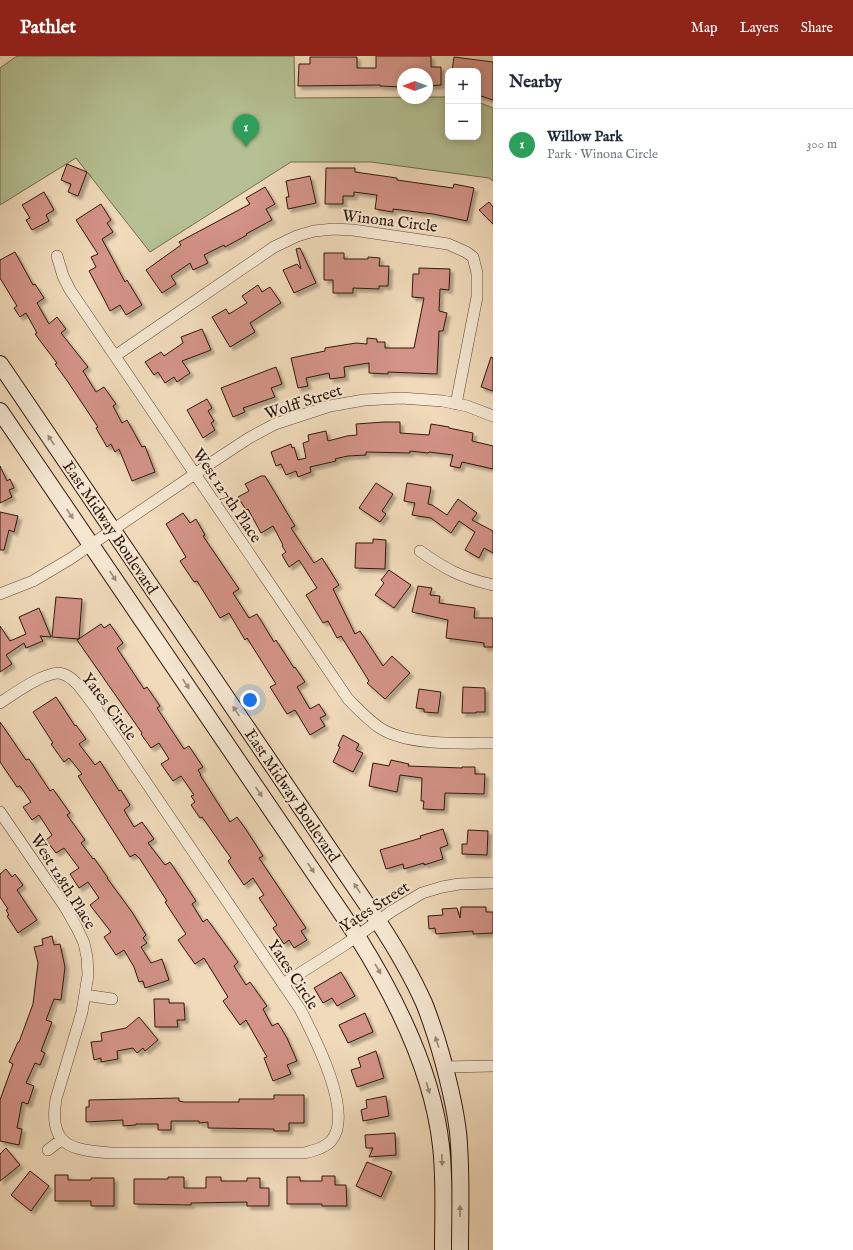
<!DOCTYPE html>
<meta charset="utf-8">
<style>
:root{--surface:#fff;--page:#f6f6f7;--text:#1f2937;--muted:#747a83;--line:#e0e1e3;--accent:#8f2418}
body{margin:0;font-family:"IM FELL English",serif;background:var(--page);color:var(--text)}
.controls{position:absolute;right:12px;top:12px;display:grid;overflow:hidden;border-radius:8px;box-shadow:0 2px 10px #0003}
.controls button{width:36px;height:36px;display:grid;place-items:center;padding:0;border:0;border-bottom:1px solid var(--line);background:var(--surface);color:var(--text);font:20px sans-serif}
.compass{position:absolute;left:397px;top:12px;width:36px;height:36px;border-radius:50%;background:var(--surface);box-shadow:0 2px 10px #0003;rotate:270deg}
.you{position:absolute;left:250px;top:644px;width:14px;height:14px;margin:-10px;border:3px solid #fff;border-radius:50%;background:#1a73e8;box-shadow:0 0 0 6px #1a73e833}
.badge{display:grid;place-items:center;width:26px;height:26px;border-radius:50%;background:var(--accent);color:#fff;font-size:13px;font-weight:700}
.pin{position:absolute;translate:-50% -33px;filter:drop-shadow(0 1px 2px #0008)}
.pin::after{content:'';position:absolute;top:21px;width:14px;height:12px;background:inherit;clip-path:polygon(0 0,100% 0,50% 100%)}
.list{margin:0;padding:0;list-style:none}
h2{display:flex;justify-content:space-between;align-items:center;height:52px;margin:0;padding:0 16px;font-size:17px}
h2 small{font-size:13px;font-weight:400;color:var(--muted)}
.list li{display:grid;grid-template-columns:26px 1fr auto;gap:12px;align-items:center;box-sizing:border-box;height:72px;padding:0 16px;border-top:1px solid var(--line)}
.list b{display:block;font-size:15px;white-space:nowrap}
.list p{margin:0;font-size:13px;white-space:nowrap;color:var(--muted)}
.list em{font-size:13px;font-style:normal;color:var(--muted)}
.map{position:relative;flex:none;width:493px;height:1194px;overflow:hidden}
header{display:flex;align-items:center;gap:24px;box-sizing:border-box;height:56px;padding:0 20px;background:var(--accent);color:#fff}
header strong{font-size:19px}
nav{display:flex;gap:22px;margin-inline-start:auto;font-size:14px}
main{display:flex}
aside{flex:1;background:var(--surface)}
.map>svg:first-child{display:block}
.green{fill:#b5c194;stroke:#726c4f}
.building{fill:#d39387;stroke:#30170a;filter:url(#shadow)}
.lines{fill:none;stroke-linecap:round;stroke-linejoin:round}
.street-casing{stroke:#604836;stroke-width:12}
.secondary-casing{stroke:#30170a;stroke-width:18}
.street{stroke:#f5e7d2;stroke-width:11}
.secondary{stroke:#f5e7d2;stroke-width:16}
.oneway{fill:#9c8978}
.labels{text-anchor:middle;stroke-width:4;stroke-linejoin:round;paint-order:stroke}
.street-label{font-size:16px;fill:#30170a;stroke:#f5e7d2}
</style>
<header>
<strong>Pathlet</strong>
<nav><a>Map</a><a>Layers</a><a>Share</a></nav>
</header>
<main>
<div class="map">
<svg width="493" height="1194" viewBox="0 0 493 1194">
<defs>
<filter id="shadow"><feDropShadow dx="3.5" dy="3.5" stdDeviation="1" flood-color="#0004"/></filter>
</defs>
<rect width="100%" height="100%" fill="#f0daba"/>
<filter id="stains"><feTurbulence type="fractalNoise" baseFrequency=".005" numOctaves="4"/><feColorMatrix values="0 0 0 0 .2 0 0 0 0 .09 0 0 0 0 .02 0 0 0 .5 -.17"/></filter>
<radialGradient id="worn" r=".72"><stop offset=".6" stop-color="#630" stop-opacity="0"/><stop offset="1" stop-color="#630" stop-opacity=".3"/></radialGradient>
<path class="green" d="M17,0H294L295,42L448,41V81H478V46L493,52V125L489,122L371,106H291L150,196L76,102L0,149V12Z"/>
<path class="building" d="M376,0H431V11H441V29L427,30V18H403V31L380,30V29L298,30L299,8H310V1H357V12H376Z
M454,1L493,6V44L478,39V15H452Z
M67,108L87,116L78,140L68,136L71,128L61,124Z
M326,112H355V116L397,122V124L453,132L454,128L474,132L467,165L433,158L393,153V156L375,153L377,139L354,136V140H343V148H325Z
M310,120L316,147L288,153L286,141H289L286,125Z
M265,131L275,148L266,153L272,164L246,178L247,179L225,191L224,189L204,199L208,207L193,214L190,207L171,220L176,228L162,237L146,214L181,189L179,186L250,148L246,142Z
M44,136L54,154L46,159L49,165L32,174L26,164L30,162L22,149Z
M489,146L493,151V168L479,154Z
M101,148L111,164L107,167L113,176L102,183L125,226L127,224L142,249L126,259L120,249L110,255L104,243L89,215L96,211L91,201L98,198L76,164Z
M300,192L316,227L294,237L283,214L297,208L301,213L296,193Z
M15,196L33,229L35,228L44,242L37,247L49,268L57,261L66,273L61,277L88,311L83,315L96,336L104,331L116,348L113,350L122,367L127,364L142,391L145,390L155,416L132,425L119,393L115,396L111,388L107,391L96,372L98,371L68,326L55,308L57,307L35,278L37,277L26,257L20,261L14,252L17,250L0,222V204Z
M324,197H344V203H368V201L380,202L379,210H389L388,230H379V233L353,232V237H333V224H324Z
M419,212L450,213L449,234L440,233L439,255L447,257L443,275H439L437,318L388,316V318L369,317V307L344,311L345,321L330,323L329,317L306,322L308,330L298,332L291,302L325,295V292L356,287L367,288V282L377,283V286H385V292H414L424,242L412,241L413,218H419Z
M258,229L262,236L270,231L281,247L250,267L255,276L230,291L212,261L226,253L229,258L247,247L242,240Z
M202,273L211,294L182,305L190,317L177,326L174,321L165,327L158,316L154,319L145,306L161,296L164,300L183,287L181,281Z
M491,301L493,302V335L481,331Z
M276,311L282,328L271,332L275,341L243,352L245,356L233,361L221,332Z
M207,343L212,352L208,355L214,365L211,367L215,374L203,382L187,354Z
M384,366H400V377L429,379L431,368L449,371V372L473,377L472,385L493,390V413L462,406L460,412L450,410L453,399L429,396L428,397L410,395V397L366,396V399L348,400L335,403L336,405L310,411L311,416L298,421L296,415L286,419L281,408L276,410L271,396L291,388L292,392L294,391L298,404L306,402L303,387L309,385L308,379L326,375L328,385L347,380L357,379L356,368Z
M0,410L7,425L10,423L14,432L9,434L12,441L0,447Z
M261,420H265L295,470L291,472L314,507L322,502L339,529L333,533L355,578L360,575L383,610L392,600L410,617L385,643L367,627L369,625L341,580L337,582L328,565L323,567L306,539L317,532L299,504L289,511L282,499L286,496L282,490L283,489L273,470L261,477L248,453L246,454L238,441L249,435L245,428Z
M376,427L393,438L382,455L386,458L380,466L359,452Z
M407,427L431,431L428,448L432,449L447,459L458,443L477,457L472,464L493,475V497L484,492L479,502L465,494L475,476L459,465L451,477L431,462L412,459L415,447L404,445Z
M0,456L18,460L14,476L9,474L4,494H0Z
M183,457L190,467L196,463L205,479L203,480L239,533L233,537L249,562L257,558L274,586L276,584L294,612L295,611L305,626L297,631L310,653L319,648L326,659L320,662L325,670L310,679L295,654L287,658L270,631L276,628L247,582L245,584L229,557L220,562L197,525L194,526L180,505L186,501L166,468Z
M373,483L386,484L385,513L355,512L356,487H373Z
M389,514L411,529L394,552L375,539L384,527L381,524Z
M418,530L432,532L430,539L440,540L439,547L475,552L474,562H493V591H484V587L446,582L448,564L412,556Z
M56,541L82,543L79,583L52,581Z
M39,552L51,581L40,580L43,585L26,592L24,587L6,599L12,608L0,616V570L10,585L26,578L19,561Z
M101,568L104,572L110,568L123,587L117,592L144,633L147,631L160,650L157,652L184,693L189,690L203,711L198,714L201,719H200L230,766L237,761L247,775L263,800L259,802L306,872L301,875L307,884L294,892L289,884L284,888L273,872L277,869L259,842L264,839L253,822L244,829L228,805L231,802L202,761L200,762L191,749L195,746L191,740L194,739L181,720L173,725L161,708L169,703L159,687L151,692L141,678L142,677L77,584Z
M463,631L485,632V656H476V657H462Z
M419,633L441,636L438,657L424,656V653L416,652Z
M56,641L75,670L76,669L86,683L79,688L95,709L100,705L119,735L121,734L130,749L124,754L134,771L142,766L154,783L148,787L165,809L170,806L196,845L192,848L203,866L207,863L238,906L234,910L246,929L250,926L267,950L263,953L272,970L278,967L287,982L297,1005L287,1009L291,1018L273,1025L264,1002L267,1001L246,964L240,969L223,945L228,941L204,902L195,908L178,884L186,878L165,846L167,845L140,803L135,798L130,801L78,720L82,718L69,702L64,706L51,688L53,687L33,656Z
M0,666L26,704L29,703L50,735L53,733L70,757L67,759L85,784L81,787L93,803L94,802L108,822H107L132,856L146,879L143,882L147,887L141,891L151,907L162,903L169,924L145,932L143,925L139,926L134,911L124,894L116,899L104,881L111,876L90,849L99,842L88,826L79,832L70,818L79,812L64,792L56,797L46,784L52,779L39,759L32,764L23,751L31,746L20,730L17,731L0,706Z
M343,679L359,688L356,694L363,697L353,716L333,706L340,691L338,690Z
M391,704L409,708L408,710L462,712V711H475V718H485L484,738L445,737L444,754L423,753L424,745H421L422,722L400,719L397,736L369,730L373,707L389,710Z
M443,773L448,789L440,792L443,803L424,809V807L404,813L403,808L386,813L380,794L421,782L420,780Z
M468,774L488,775L487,799L462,798V788H467Z
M6,813L12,821L15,818L23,829L17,834L37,864L18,877L7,860L9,859L6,854L8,853L0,841V818Z
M461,851H486V856H493V877L473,878V875L436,878L435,872L429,873L428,860L443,859L442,853L457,852L460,862Z
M52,880L54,889L60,888L65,911L61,944L54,943L46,964L52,966L41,995L45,997L40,1009L35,1007L26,1027L34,1030L28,1048L22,1046L17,1072L22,1073L19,1089L0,1085V1044L13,1008L9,1006L18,986H19L33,948L38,907L34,891L43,889L42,883Z
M341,916L355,940L337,950L332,942L323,947L314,932Z
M154,943H169V947H184L185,964H177L178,971H155Z
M365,957L373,976L348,987L339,969Z
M139,961L158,984L145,995L143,992L137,997L133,992L117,995L118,1003L101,1006V1002L94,1004L91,986L102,985L101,977L126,972Z
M376,995L384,1022L357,1031L351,1014L361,1011L358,1002Z
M274,1039H304V1067H289V1075H274V1073L208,1072V1066L199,1067V1065H171V1074H158V1068H136V1069L123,1070V1064L86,1066V1051H89V1044L179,1042V1045L184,1046H239V1043H274Z
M386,1040L389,1060L363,1065L361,1054L367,1052L366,1044Z
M395,1077L396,1099L369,1101L373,1092H366L365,1079Z
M6,1092L20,1109L0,1125V1098Z
M367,1106L392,1116L381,1141L356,1130Z
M30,1115L49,1130L31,1155L11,1139Z
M55,1119H68V1124H91V1122H114V1150H91V1145H55Z
M322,1120H335V1129H346L347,1150H322V1148H287V1121H300V1125H322Z
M168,1121H184V1132H206V1121H221V1125H247V1122H260V1132H269V1150H247V1146L191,1147V1149L134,1148V1123H168Z"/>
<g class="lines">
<g class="street-casing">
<path id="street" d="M57,200L63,220L70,234L348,643C358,653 368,664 380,672C408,690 460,687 493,687
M115,300L274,191L297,180L314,175L334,173L353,174L448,188L466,196L473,201L477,217V241L456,348
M420,495C445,513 462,522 493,529
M0,538L33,525L70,503L214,405L249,382L275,368L330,350L364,344L401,342L443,345L467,350L493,360
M0,647C12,639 49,612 63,618C77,623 86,640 95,651L300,953C314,980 355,1058 331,1085C325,1092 313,1095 304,1097H111C71,1094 48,1090 56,1043L82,956L88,919L87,901L84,887L77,872L65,851L0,756
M283,928L346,888L392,855L422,837L442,831L459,828L493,827
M85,939L112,943
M445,1011L493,1010
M48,1094L62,1083"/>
</g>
<g class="secondary-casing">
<path id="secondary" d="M0,308L378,865C395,891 411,918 424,947C429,959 433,972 437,984C446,1014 454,1044 458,1076C462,1115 460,1155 460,1194
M0,355L357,880C396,942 433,1017 441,1090C445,1124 443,1160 443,1194"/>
</g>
<use href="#street" class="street"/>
<use href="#secondary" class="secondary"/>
</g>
<defs><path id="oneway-solid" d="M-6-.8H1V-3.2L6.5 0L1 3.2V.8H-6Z"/></defs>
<g class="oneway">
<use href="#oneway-solid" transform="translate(51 384) rotate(-124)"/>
<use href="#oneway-solid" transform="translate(70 458) rotate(56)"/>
<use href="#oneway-solid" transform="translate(113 520) rotate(57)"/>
<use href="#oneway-solid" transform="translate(186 628) rotate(56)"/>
<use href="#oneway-solid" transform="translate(236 655) rotate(-124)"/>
<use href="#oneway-solid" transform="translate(259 736) rotate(56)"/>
<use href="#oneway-solid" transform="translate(311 812) rotate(56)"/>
<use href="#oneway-solid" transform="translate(357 832) rotate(-123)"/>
<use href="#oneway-solid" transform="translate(378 913) rotate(60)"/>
<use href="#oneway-solid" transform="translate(437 986) rotate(-108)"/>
<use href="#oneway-solid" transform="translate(428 1032) rotate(74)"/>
<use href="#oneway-solid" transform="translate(442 1104) rotate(88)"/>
<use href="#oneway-solid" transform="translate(460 1155) rotate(-90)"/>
</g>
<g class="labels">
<g class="street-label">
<text transform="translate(390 164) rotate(7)" y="6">Winona Circle</text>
<text transform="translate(303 345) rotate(-18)" y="6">Wolff Street</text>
<text transform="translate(228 439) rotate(56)" y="6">West 127th Place</text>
<text transform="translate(111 471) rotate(56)" y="6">East Midway Boulevard</text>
<text transform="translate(110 650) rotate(53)" y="6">Yates Circle</text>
<text transform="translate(293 739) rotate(56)" y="6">East Midway Boulevard</text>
<text transform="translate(64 825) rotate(58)" y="6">West 128th Place</text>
<text transform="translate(374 850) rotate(-33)" y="6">Yates Street</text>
<text transform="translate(294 918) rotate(57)" y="6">Yates Circle</text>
</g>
</g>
<rect width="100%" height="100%" filter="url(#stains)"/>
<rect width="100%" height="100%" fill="url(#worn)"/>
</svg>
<div class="controls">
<button>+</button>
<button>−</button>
</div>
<svg class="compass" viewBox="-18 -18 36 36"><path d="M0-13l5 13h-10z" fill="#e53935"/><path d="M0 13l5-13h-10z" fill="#747a83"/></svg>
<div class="you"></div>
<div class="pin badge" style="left:246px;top:91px;background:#2e9e5b">1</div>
</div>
<aside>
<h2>Nearby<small></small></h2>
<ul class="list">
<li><span class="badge" style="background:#2e9e5b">1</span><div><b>Willow Park</b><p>Park · Winona Circle</p></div><em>300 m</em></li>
</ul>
</aside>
</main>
